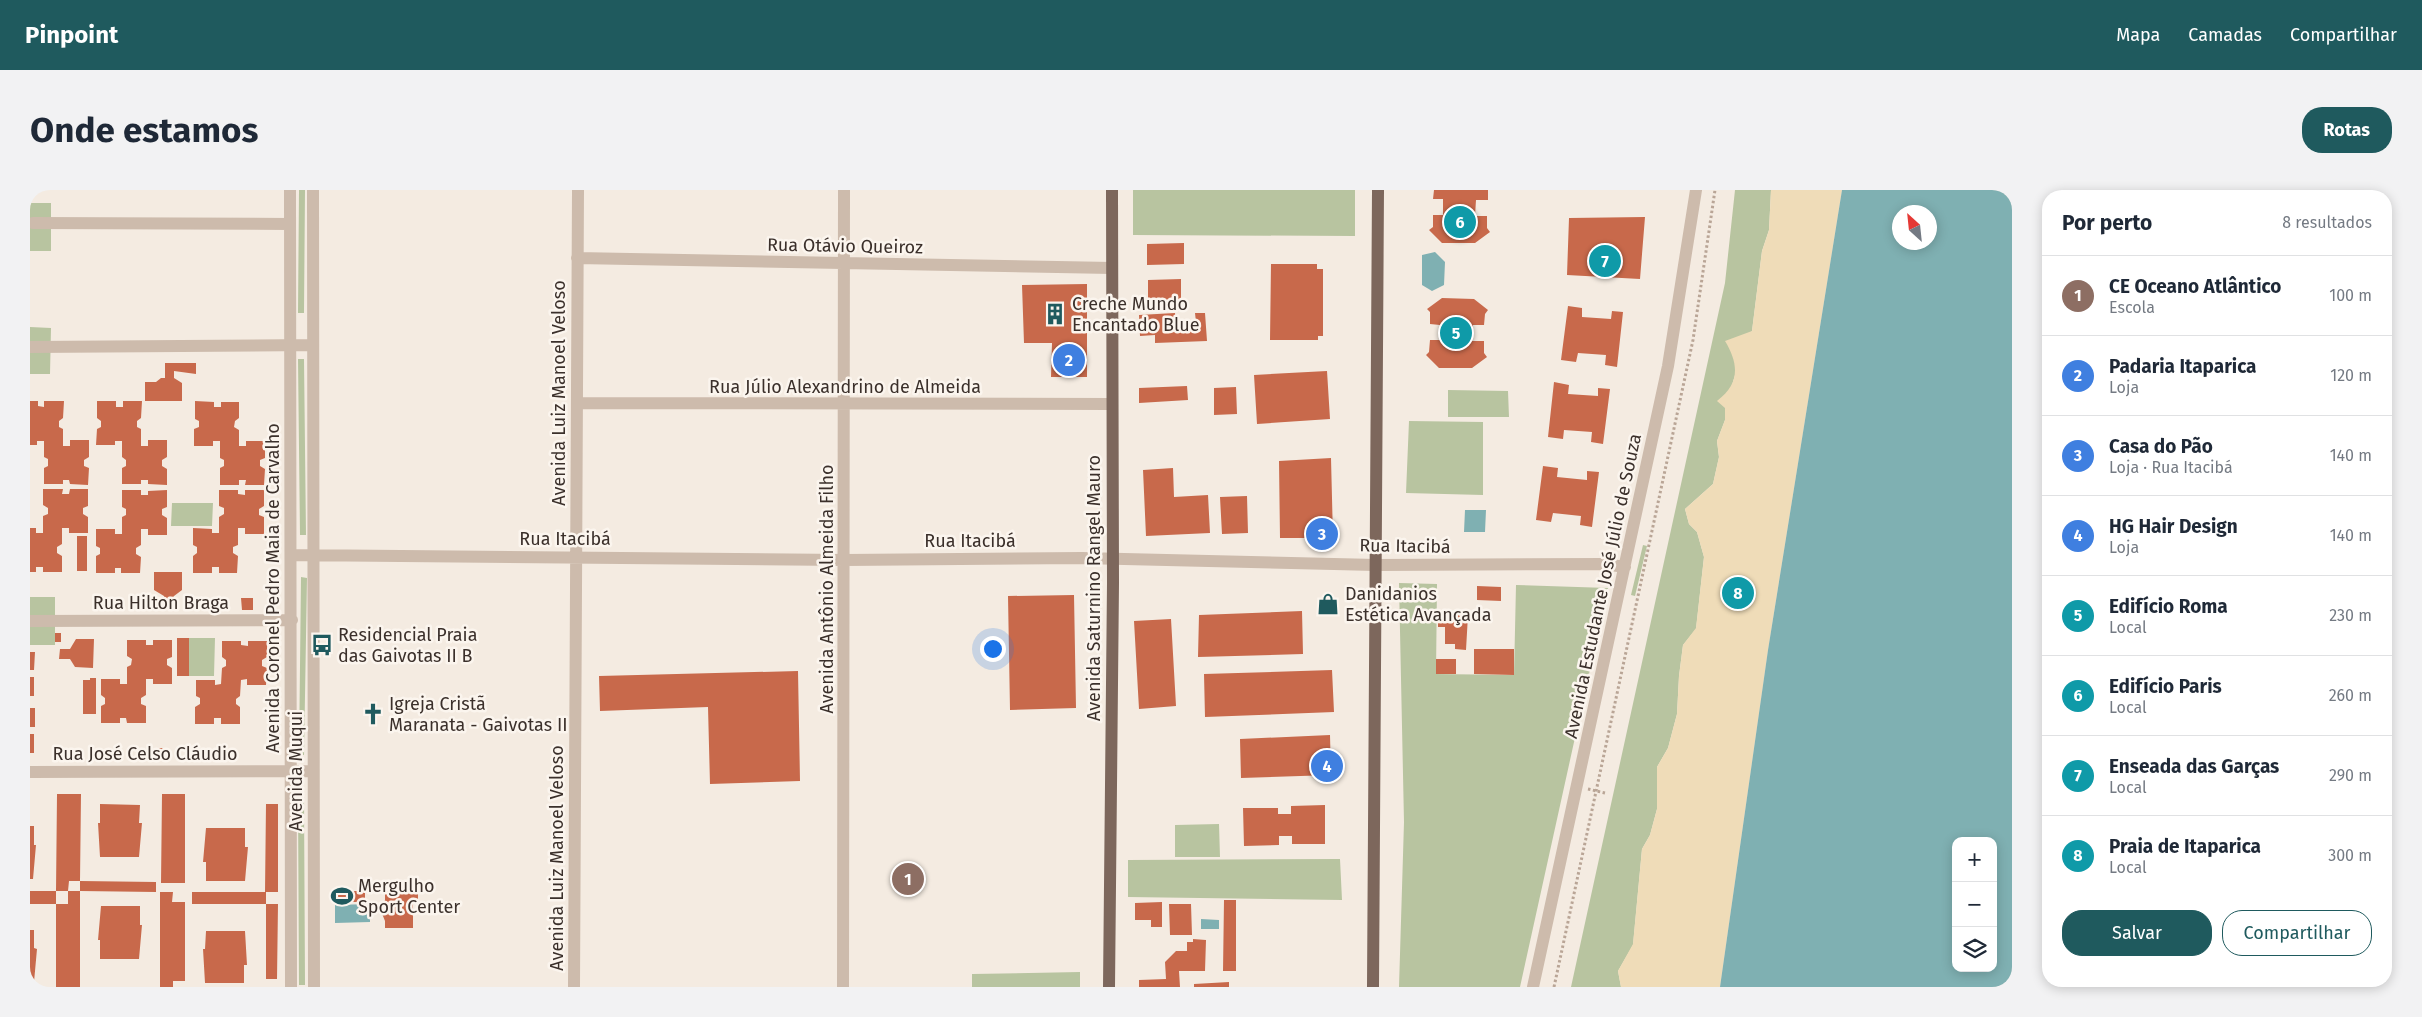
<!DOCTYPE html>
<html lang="pt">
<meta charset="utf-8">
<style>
:root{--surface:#fff;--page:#f2f2f3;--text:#1f2937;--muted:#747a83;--line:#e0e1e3;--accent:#1f5a5e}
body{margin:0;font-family:"Fira Sans",sans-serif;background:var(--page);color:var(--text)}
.controls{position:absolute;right:15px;bottom:15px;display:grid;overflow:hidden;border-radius:10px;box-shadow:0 2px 12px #0003}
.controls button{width:45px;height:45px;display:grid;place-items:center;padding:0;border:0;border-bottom:1px solid var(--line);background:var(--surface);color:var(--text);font:25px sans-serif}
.compass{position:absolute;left:1862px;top:15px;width:45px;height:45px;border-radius:50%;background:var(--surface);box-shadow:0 2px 12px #0003;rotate:333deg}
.you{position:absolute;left:962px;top:458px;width:18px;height:18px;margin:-12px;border:4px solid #fff;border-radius:50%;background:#1a73e8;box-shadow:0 0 0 8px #1a73e833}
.badge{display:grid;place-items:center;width:32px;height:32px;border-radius:50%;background:var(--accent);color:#fff;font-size:16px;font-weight:700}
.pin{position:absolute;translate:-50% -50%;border:2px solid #fff;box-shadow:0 1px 5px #0006}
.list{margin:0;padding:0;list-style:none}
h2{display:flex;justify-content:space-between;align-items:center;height:65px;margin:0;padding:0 20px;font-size:21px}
h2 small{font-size:16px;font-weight:400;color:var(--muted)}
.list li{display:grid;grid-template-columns:32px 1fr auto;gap:15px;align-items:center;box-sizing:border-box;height:80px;padding:0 20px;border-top:1px solid var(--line)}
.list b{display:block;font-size:19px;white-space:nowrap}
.list p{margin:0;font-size:16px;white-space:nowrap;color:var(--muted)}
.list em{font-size:16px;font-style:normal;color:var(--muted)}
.actions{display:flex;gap:10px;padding:15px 20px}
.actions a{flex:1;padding:11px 0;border:1px solid var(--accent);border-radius:20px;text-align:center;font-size:18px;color:var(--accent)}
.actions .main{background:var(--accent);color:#fff}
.icon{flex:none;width:28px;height:28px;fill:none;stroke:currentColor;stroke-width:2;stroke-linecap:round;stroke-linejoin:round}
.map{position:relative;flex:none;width:1982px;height:797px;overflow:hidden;border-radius:20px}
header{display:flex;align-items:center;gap:30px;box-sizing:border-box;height:70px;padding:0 25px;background:var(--accent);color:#fff}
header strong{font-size:24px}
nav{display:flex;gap:28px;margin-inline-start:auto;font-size:18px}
.intro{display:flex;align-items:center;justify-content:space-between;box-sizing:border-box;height:120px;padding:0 30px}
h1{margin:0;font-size:35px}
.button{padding:12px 22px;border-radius:20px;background:var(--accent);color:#fff;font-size:18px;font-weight:700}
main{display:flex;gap:30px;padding:0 30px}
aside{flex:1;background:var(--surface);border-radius:20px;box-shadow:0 2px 12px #0003}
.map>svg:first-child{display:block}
.green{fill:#b8c4a0}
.sand{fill:#efdcb8}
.water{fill:#7fb0b2;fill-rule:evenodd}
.building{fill:#c8694b}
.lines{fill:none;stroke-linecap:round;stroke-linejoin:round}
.path{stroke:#b9a596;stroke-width:3;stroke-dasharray:2.5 2.5;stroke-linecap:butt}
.minor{stroke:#cdbbac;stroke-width:12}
.major{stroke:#7d675c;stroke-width:12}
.labels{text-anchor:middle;stroke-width:5;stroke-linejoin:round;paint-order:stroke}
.street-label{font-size:18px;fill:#3b302b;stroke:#fbf5ee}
.poi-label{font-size:18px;fill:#3b302b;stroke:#fbf5ee;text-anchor:start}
</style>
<header>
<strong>Pinpoint</strong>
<nav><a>Mapa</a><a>Camadas</a><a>Compartilhar</a></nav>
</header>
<div class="intro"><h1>Onde estamos</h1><a class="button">Rotas</a></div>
<main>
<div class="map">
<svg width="1982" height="797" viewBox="0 0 1982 797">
<rect width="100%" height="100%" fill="#f4ebe1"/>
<path class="green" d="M269,0H275L274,123H268Z
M1103,0H1325V46L1103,45Z
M1705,0H1741L1739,40L1732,61L1722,141L1704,165L1706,182L1695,218V230L1687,251L1689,267L1683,294L1655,319L1659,334L1667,342L1674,367L1666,439L1653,455L1649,486L1647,524L1638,558L1627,577V619L1620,645L1612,659L1603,755L1588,781L1591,797H1541L1695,93Z
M0,13H21V61H0Z
M0,137L21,138L20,184H0Z
M268,169H274L276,345H270Z
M1418,200L1478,201L1479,227H1418Z
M1379,231L1453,232V305L1376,303Z
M142,313H183L182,336H141Z
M1613,355L1617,356L1605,406L1601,405Z
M271,387L277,388L274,565H269Z
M1369,393L1407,394L1406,484L1484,485L1486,395L1578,398L1490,797H1369L1374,632Z
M0,407H25V455H0Z
M159,448H185L184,486H159Z
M268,608H274L275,795H269Z
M1189,634L1190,667H1145V635Z
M1310,669L1312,710L1098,707V670Z
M1050,782V797H942V784Z"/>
<path class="sand" d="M1741,0H1812L1738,460L1690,797H1591L1588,781L1603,754L1612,659L1620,645L1627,619V577L1638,558L1647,524L1649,486L1653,455L1666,438L1674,367L1667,342L1659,334L1655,319L1683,294L1689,267L1687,251L1695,230V218L1687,211C1710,194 1709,174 1695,151L1722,141L1732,61L1739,40Z"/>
<path class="water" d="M1812,0H1982V797H1690L1738,460ZM1900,22V52H1870V22ZM1926,651H1963V778H1926Z
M1405,62L1415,72L1414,95L1402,101L1392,95V65Z
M1435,320H1456L1455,342H1434Z
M340,714V732L305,733V715Z
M1171,729L1189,730V739H1171Z"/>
<path class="building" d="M1404,0H1458V10H1446L1445,26H1457V38L1460,42L1445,53H1412L1399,40L1403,37V25H1413V9H1403Z
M1615,27L1610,89L1537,85L1539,28Z
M1154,53V74L1117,75V54Z
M1241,74H1287V79H1293V146H1288V150H1240Z
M1151,89V111H1118V90Z
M1057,94V187H1021L1022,153H994L992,95Z
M1412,108L1444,109L1458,120L1455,124L1454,135H1443L1442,151H1454V163L1457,167L1442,178H1409L1396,165L1399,162L1400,150H1410V135L1400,134V122L1397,119Z
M1538,116L1552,118V127L1581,129L1582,121L1593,122L1587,177L1575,175L1576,165L1548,163L1546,172L1531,170Z
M1145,123L1146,133L1166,132L1165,123H1175L1177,151L1125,153V145L1110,146L1109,125Z
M135,173H166V184L144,181V188L152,193V211H115V192H126L131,188H135Z
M1297,181L1300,229L1227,234L1224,185Z
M1524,192L1539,195L1538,204L1568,206V198L1580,199L1573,254L1561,252L1562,242L1534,240L1533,249L1518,247Z
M1157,196L1158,210L1109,213V198Z
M1206,197L1207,224L1184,225V198Z
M0,211H8V216L14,217V211H34L33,228L29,231V237L33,239V256H40V250H59V267L54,270V276L59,278L58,295L40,294L39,290H33V294H14V278L18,276V269L14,267V251H7V255H0Z
M67,211H86V217H93V211H112L111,228L107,231V237L111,239V256H118V250H137V267L132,270V276L137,279V295L118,294V290H111V294H92V278L96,276V270L92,267V251H85V255H66L67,239L71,237V231L67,228Z
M165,211L184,212V217H191V212H209V228L205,231L204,237L209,240V256H216V251H235V268L230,270V276L235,279L234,295H215L216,290H209V295H190V278L194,276V270L190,268V251H183V256H164V239L169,237V231L165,229Z
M1301,268L1303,348H1250L1249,271Z
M1513,276L1528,278L1527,287L1557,290V281L1569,282L1562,337L1550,335L1551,326L1523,323L1521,332L1506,330Z
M1143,278L1144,307L1178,305L1180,343L1116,346L1113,280Z
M13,299H33L32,304H39L40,299H58V316L53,318V324L58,327V343H39V338H32V354L27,357V363L32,366V382H13V377H6V382H0V338H6V343H13V326L18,324V318L13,315Z
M92,300H111V305H118V301L137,300V317L132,319V325L137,328V345H118V339H111V355L106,358V364L111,367L110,383H91V378H85V383H66V366L70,364V358L66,356V339H85V344H92V327L96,325V319L92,317Z
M189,300H208V304L215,305V300H234V316L229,319V325L234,327V344H215V338H208V355L203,357V363L208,366L207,383H189V377H182V383H163V366L167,363V357L163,355V338L182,339V343H189V327L194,324V318L189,316Z
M1217,306L1218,343L1192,344L1190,307Z
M47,346H57V381H47Z
M124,382H152V400L144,406V416H134V406L124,400Z
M1447,396L1471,397V411L1447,410Z
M1044,405L1046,518L980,520L978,406Z
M211,408H223V420H212Z
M1272,421L1273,464L1168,467L1169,425Z
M1408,425H1438L1436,460L1425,459V454H1415V437H1408Z
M1141,429L1146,516L1109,519L1104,431Z
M25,443H31V452H25Z
M147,448H159V486H147Z
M46,449H64L63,478L45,477L40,469H29L30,459H40Z
M97,450H116V455H123V450H142V467L137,469V475L142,478V494H123V489H116V505L111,508V514L116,516V533H97L96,528H90V533H71V516L75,514V508L71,505V489H90V494H97V477L101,475L102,469L97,466Z
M192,451H211V455L218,456V451H237V467L232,470V476L237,478L236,495H217V489L211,490L210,506L206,509V514L210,517V534H191V528H184V534H165V517L170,514V508L166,506V490H185V495L191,494L192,478L196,476V470L192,467Z
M1444,459H1484V485L1444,484Z
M0,462H5L4,480H0Z
M1406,469H1426V484H1406Z
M1302,480L1304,522L1175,527L1174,484Z
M768,481L770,591L680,594L678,517L570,521L569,486Z
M0,487H4V506H0Z
M60,488H66V524H53V490H60Z
M0,518H5V537H0Z
M0,544H4V563H0Z
M1300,545L1301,585L1211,588L1210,549Z
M125,558H136L135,567H124Z
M27,604H51L50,691H39L38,701H26Z
M132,604H155V693H131Z
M70,614L110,615L109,633H112L109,667H70L68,633H70Z
M236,614H248V702H236V714H162V702H235Z
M1295,615V654H1262V646H1249V655L1214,656L1213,618H1248V624H1261V616Z
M0,636H4V655H6L3,689H0Z
M176,638H215V657H218L215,691H176V672H173Z
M50,691L126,692V702L50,701Z
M0,701H26V714H38V701H50V797H26V714H0Z
M306,701H335V710L332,712H309L306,709Z
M355,701H388V712H383V738H355V731L351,721L355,710Z
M130,702H143L142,712H155V791H143V797H130Z
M1194,710H1206V781H1193Z
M1132,712V737H1121V730H1105V713Z
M236,714H248L247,789H236Z
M1139,714H1161L1162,745H1140Z
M71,716H110V735H112L109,769H70V750H68Z
M0,740H4V758L7,759L4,792H0Z
M176,741H215L217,775H214V793H175L173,759H175Z
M1163,749L1176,750L1175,781H1149L1150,797H1109V790L1136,789L1135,772L1146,761H1157V752H1163Z
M1199,792V797H1164V794Z"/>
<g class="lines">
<path class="path" d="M1558,599L1575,603
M1524,797L1663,150L1685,0"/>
<path class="minor" d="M260,0L261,797
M283,0L284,797
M3,33L260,34
M547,68L1082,78
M1,157L282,155
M547,213L1082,214
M262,365L815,370L1052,368L1346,375L1574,374L1595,377
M1,431L262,430
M0,582L283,581
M544,797L548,0
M813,797L814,0
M1503,797L1638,176L1666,0"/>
<path class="major" d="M1079,797L1083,393L1082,0
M1343,797L1348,0"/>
</g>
<defs>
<g id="building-bare" transform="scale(1.725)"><path d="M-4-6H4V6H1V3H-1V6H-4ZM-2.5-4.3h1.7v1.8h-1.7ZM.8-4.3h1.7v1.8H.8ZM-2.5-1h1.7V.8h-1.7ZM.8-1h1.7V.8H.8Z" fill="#1f5a5e" stroke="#fbf5ee" stroke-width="2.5" paint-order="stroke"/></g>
<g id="shop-bare" transform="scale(1.725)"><path d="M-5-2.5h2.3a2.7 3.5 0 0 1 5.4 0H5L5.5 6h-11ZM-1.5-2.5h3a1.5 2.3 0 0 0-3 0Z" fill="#1f5a5e" stroke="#fbf5ee" stroke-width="2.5" paint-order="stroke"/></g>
<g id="bus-bare" transform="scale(1.725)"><path d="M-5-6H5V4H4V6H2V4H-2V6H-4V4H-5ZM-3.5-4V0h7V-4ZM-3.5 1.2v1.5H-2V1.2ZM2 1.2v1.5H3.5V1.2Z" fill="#1f5a5e" stroke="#fbf5ee" stroke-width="2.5" paint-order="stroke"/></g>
<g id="church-bare" transform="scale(1.725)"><path d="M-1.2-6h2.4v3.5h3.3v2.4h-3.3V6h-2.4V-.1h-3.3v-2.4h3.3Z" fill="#1f5a5e" stroke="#fbf5ee" stroke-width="2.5" paint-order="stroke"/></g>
<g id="stadium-bare" transform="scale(1.725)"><path d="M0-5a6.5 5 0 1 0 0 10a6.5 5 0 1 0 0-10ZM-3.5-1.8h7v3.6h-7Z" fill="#1f5a5e" stroke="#fbf5ee" stroke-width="2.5" paint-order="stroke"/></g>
</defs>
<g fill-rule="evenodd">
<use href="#building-bare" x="1025" y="124"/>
<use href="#shop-bare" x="1298" y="414"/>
<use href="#bus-bare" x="292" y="455"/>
<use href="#church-bare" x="343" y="524"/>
<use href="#stadium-bare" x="312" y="706"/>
</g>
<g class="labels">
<g class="street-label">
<text transform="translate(815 56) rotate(1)" y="6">Rua Otávio Queiroz</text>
<text x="815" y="203">Rua Júlio Alexandrino de Almeida</text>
<text transform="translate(529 203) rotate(-90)" y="6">Avenida Luiz Manoel Veloso</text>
<text x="535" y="355">Rua Itacibá</text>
<text x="940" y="357">Rua Itacibá</text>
<text transform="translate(1375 356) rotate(1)" y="6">Rua Itacibá</text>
<text transform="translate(1573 396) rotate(-78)" y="6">Avenida Estudante José Júlio de Souza</text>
<text transform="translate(243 398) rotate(-90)" y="6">Avenida Coronel Pedro Maia de Carvalho</text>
<text transform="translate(1064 398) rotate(-90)" y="6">Avenida Saturnino Rangel Mauro</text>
<text transform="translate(797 399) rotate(-90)" y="6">Avenida Antônio Almeida Filho</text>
<text x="131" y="419">Rua Hilton Braga</text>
<text x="115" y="570">Rua José Celso Cláudio</text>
<text transform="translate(266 581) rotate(-90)" y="6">Avenida Muqui</text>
<text transform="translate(527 668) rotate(-90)" y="6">Avenida Luiz Manoel Veloso</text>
</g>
<g class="poi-label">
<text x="1042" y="120">Creche Mundo<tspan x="1042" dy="21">Encantado Blue</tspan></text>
<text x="1315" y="410">Danidanios<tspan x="1315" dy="21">Estética Avançada</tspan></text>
<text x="308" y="451">Residencial Praia<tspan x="308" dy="21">das Gaivotas II B</tspan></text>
<text x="359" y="520">Igreja Cristã<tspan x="359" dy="21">Maranata - Gaivotas II</tspan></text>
<text x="328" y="702">Mergulho<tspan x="328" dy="21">Sport Center</tspan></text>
</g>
</g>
</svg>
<div class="controls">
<button>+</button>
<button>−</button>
<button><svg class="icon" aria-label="layers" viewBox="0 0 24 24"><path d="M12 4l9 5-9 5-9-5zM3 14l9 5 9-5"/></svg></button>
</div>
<svg class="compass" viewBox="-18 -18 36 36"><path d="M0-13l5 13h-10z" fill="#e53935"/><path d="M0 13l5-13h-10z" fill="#747a83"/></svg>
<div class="you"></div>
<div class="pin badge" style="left:878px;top:689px;background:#8d6e63">1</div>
<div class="pin badge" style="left:1039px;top:170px;background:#3f7fe0">2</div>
<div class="pin badge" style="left:1292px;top:344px;background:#3f7fe0">3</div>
<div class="pin badge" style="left:1297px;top:576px;background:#3f7fe0">4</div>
<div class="pin badge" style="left:1426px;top:143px;background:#0f9aa8">5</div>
<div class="pin badge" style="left:1430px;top:32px;background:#0f9aa8">6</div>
<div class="pin badge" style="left:1575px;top:71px;background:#0f9aa8">7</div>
<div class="pin badge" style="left:1708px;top:403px;background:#0f9aa8">8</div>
</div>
<aside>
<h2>Por perto<small>8 resultados</small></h2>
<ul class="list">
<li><span class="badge" style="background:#8d6e63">1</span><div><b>CE Oceano Atlântico</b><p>Escola</p></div><em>100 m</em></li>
<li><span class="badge" style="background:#3f7fe0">2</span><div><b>Padaria Itaparica</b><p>Loja</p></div><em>120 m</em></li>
<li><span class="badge" style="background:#3f7fe0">3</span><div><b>Casa do Pão</b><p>Loja · Rua Itacibá</p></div><em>140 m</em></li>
<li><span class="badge" style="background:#3f7fe0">4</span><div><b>HG Hair Design</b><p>Loja</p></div><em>140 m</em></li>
<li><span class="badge" style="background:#0f9aa8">5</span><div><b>Edifício Roma</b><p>Local</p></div><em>230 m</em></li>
<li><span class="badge" style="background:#0f9aa8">6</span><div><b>Edifício Paris</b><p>Local</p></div><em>260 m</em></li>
<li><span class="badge" style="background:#0f9aa8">7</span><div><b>Enseada das Garças</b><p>Local</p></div><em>290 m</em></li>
<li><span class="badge" style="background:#0f9aa8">8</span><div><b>Praia de Itaparica</b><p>Local</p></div><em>300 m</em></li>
</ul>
<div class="actions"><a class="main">Salvar</a><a>Compartilhar</a></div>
</aside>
</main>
